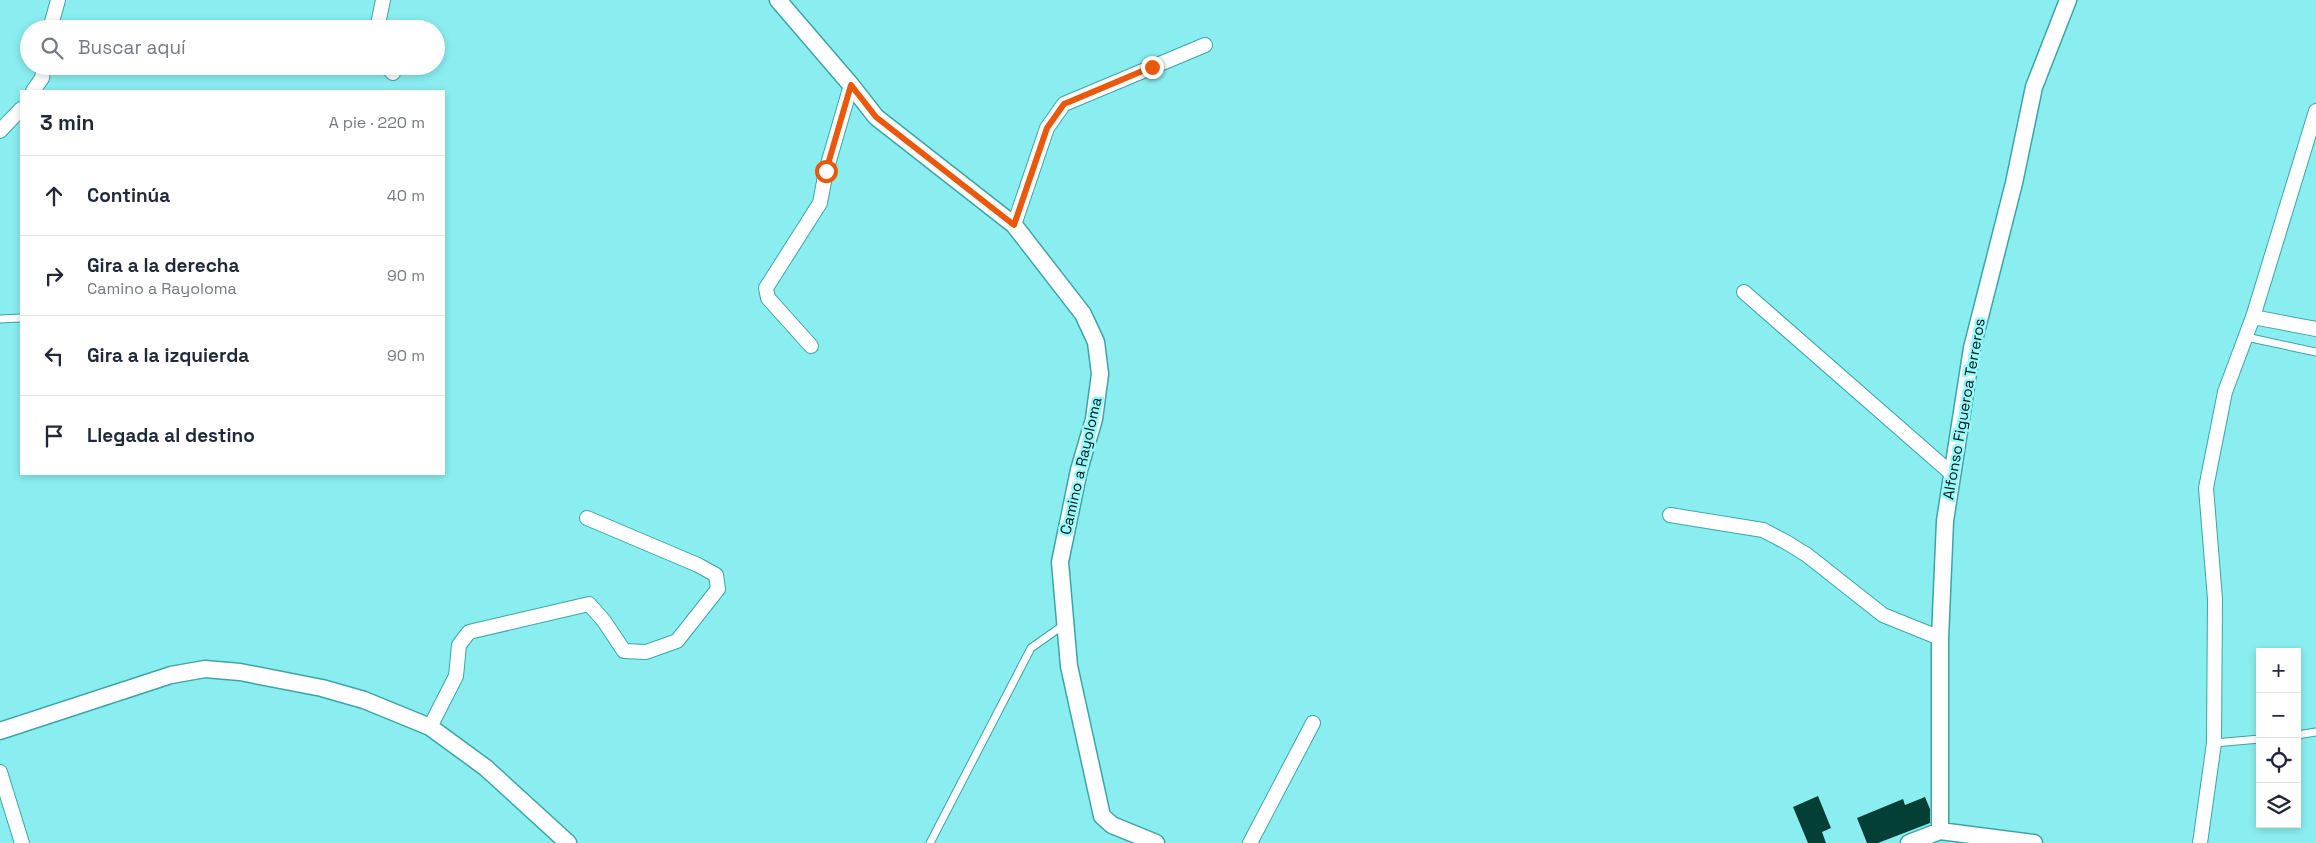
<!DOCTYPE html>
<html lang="es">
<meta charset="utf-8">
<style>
:root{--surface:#fff;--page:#f6f6f7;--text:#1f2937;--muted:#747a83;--line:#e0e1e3}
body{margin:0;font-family:"Space Grotesk",sans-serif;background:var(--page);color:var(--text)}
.controls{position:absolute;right:15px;bottom:15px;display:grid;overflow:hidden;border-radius:0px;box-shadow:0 2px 8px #0003}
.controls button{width:45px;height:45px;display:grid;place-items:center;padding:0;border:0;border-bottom:1px solid var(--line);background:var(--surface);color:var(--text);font:25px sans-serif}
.stop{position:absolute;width:15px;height:15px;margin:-11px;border:4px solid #ea580c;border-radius:50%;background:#fff}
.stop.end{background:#ea580c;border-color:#fff;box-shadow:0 1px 5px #0008}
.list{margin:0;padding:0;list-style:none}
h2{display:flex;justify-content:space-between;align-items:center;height:65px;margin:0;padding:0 20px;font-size:21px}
h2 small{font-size:16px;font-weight:400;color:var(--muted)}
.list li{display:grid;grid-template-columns:32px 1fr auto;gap:15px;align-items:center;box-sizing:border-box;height:80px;padding:0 20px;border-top:1px solid var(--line)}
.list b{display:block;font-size:19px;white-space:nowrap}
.list p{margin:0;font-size:16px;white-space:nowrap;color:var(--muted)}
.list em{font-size:16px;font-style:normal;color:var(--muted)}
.icon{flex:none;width:28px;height:28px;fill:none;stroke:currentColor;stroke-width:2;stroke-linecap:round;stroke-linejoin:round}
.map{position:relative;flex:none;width:2316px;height:843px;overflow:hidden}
.search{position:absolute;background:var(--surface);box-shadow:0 2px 8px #0003;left:20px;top:20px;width:425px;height:55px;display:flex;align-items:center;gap:12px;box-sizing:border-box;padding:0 18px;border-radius:28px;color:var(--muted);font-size:19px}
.panel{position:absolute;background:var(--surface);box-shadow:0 2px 8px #0003;left:20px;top:90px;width:425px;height:385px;border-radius:0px}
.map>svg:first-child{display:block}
.building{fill:#043f35}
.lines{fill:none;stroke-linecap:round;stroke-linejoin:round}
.service-casing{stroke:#3ca4a7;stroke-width:9}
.minor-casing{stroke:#3ca4a7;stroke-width:16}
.tertiary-casing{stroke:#3ca4a7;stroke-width:19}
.service{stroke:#fff;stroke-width:7}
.minor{stroke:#fff;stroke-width:14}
.tertiary{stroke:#fff;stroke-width:16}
.route{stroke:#ea580c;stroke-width:6}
.labels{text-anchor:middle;stroke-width:5;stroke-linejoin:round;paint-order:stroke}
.street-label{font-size:15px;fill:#011515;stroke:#97fbfd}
</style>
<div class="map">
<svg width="2316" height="843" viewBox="0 0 2316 843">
<rect width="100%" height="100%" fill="#8aeef0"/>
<path class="building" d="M1818,796L1831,828L1822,832L1826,843H1808L1793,807Z
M1925,797L1930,809V823L1878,843H1867L1857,818L1903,799L1905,805Z"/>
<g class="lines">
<g class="service-casing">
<path id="service" d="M0,319L21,318
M2246,337L2316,352
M2297,735L2316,732
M2214,743L2260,739
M930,843L1031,648L1065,624"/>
</g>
<g class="minor-casing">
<path id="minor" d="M50,29L58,0
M377,29L383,0
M386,66L393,73
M33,91L42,78L44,66
M0,131L21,109
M1014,225L1047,128L1064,104L1205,45
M1744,292L1952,474
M2253,317L2316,329
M811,346L768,298L766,288L820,203L826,171L851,85
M1670,515L1763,530L1786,542L1807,555L1883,615L1940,638
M430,727L456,676L459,645L469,632L589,604L604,621L624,651L646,652L677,641L718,589L716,575L698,565L587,518
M0,772L22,843
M1250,843L1313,723
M2200,843L2214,743L2215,599L2206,488L2225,392L2253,317L2316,111"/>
</g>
<g class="tertiary-casing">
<path id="tertiary" d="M778,0L851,85L876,117L1014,225L1083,314L1096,342L1100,374L1094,419L1079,470L1060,562L1069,666L1102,816L1112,825L1156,843
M0,731L171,675L205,669L240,672L322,688L364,700L430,727L486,768L568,843
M1940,831V638L1945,521L1972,348L2014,183L2034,87L2068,0
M1909,843L1940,831L2034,843"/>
</g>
<use href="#service" class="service"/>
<use href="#minor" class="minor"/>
<use href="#tertiary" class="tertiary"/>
</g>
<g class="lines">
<path class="route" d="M826,171L851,85L876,117L1014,225L1047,128L1064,104L1152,67"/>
</g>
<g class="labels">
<g class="street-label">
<text transform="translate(1964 409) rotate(-80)" y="5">Alfonso Figueroa Terreros</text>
<text transform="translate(1081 466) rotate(-77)" y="5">Camino a Rayoloma</text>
</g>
</g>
</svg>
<div class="controls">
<button>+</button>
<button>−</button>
<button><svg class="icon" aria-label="locate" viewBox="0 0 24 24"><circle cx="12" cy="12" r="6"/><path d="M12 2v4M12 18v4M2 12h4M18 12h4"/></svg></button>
<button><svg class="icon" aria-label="layers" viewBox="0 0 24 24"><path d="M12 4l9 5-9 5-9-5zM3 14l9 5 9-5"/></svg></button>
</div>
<div class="stop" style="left:826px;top:171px"></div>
<div class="stop end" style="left:1152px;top:67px"></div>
<div class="search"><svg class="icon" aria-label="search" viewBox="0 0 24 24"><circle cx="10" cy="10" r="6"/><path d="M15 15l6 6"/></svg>Buscar aquí</div>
<section class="panel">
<h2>3 min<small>A pie · 220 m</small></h2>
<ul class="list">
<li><svg class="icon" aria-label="ahead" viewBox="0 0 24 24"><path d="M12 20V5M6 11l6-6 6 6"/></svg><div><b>Continúa</b></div><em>40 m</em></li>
<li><svg class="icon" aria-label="right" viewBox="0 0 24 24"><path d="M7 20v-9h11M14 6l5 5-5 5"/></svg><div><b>Gira a la derecha</b><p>Camino a Rayoloma</p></div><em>90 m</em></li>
<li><svg class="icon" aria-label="left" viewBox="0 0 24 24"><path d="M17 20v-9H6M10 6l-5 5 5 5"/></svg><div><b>Gira a la izquierda</b></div><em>90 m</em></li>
<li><svg class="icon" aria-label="arrive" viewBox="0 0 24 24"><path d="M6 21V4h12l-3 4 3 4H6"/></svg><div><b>Llegada al destino</b></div></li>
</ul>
</section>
</div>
